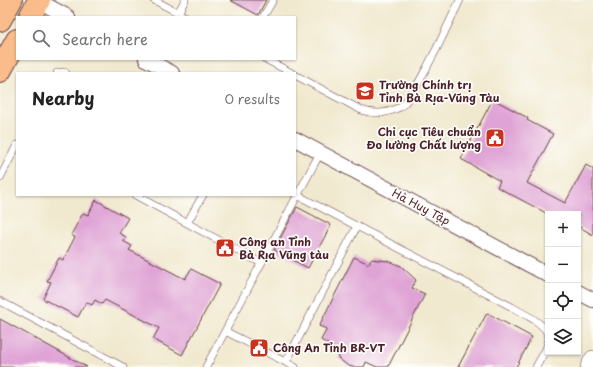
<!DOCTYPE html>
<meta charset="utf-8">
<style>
:root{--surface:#fff;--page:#f2f2f2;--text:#222;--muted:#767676;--line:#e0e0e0}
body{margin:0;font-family:"Playpen Sans",sans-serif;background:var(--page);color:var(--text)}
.controls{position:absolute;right:12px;bottom:12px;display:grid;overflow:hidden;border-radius:0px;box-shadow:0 1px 3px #0004}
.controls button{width:36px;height:36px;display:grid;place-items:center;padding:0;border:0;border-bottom:1px solid var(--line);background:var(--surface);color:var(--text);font:20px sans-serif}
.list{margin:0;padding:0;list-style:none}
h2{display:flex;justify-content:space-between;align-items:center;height:52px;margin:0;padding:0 16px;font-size:17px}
h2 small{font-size:13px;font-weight:400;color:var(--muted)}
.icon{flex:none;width:22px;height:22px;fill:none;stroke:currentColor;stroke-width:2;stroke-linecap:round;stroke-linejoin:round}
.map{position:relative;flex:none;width:593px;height:367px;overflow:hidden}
.search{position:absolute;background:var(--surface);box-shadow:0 1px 3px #0004;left:16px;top:16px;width:280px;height:44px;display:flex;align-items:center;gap:10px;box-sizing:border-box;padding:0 14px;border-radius:0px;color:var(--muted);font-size:15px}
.panel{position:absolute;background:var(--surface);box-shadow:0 1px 3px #0004;left:16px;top:72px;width:280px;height:124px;border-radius:0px}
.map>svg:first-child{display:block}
.building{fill:#dfa3d5}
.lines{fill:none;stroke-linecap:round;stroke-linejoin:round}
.service-casing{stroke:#633d44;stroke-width:8}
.minor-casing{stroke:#633d44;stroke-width:16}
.tertiary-casing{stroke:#633d44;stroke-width:18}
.trunk-casing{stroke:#633d44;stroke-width:24}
.service{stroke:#fff;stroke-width:7}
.minor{stroke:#fff;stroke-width:14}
.tertiary{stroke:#fff;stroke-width:17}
.trunk{stroke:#f9bc8a;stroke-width:22}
.labels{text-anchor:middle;stroke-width:3.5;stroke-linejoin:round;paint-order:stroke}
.poi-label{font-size:11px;font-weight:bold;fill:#4a1f2b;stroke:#fdfcf7;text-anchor:start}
.street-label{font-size:11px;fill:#4a1f2b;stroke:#fdfcf7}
</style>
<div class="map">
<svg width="593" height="367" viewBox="0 0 593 367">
<rect width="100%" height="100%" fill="#fdfcf7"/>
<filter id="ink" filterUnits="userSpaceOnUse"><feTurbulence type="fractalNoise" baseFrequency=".025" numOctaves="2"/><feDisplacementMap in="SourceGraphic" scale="8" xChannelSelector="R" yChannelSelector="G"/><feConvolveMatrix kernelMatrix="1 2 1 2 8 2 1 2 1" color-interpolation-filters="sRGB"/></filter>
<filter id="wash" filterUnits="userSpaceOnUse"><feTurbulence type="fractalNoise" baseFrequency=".012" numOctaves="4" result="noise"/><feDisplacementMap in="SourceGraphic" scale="16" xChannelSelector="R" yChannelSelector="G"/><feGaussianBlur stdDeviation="0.9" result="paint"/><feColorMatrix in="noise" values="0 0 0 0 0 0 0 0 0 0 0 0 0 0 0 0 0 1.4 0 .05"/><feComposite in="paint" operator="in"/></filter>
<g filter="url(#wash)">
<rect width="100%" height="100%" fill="#f1e9cf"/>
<g id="blocks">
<path class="building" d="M230,0H266L258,15Z
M493,99L528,118L527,120L553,134L527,183L565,203L586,165L593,169V235L578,226V214H548L497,187L500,181L461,159Z
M96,200L128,218L119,233L126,237L123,241L132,246L129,250L185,279L191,269L220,284L182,355L153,339L159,328L105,300L102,304L95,300L92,305L86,302L78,317L43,299L51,282L47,281L59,258L63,260L75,237L71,235L83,213L88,215Z
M297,207L331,225L308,268L274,250Z
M354,257L369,264L371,259L388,261L401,266L416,280L412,288L425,294L388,367H377L366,362L364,367H352L347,365L338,358L341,352L321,340L327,329L319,326Z
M487,313L532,337L516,367H458Z
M0,319L87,367H0Z"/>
</g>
</g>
<g filter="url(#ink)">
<use href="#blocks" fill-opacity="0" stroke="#633d44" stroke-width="1"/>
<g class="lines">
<g class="service-casing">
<path id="service" d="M154,0L186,17
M178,13L185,0
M263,17L273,0
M265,59L292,73
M57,73L64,72L66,73
M295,75L361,110C375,115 387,114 400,107C413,98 428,64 436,50C444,33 452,17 460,0
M0,178L17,145
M295,194L512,307C523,314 544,322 548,335
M135,195L261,263
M187,223L203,195
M0,301L123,367
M225,331L295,367
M286,362L357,226
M206,367L320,153
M536,367L546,349L548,342"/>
</g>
<g class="minor-casing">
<path id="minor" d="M39,1L68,17
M146,59L172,73
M295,139L548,275
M578,292L593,300"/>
</g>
<g class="tertiary-casing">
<path id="tertiary" d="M589,367L593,359"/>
</g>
<g class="trunk-casing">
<path id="trunk" d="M30,17L39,0
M0,20L11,0
M0,71L17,40"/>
</g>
<use href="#service" class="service"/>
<use href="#minor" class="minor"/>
<use href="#tertiary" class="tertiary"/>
<use href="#trunk" class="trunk"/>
</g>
</g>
<defs>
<g id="university-square" transform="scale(1)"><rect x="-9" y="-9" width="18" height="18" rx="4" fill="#c8321e" stroke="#fdfcf7"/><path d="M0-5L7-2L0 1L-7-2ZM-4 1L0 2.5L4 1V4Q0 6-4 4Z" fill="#fff"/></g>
<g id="civic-square" transform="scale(1)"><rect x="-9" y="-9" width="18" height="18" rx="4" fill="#c8321e" stroke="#fdfcf7"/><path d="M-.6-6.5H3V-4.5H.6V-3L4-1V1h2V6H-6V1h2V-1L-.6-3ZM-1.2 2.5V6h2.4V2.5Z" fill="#fff"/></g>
</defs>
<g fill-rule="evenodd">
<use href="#university-square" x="365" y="91"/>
<use href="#civic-square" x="495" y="138"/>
<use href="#civic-square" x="225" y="248"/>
<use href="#civic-square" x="259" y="348"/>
</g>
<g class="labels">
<g class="poi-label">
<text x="379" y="89">Trường Chính trị<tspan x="379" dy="13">Tỉnh Bà Rịa-Vũng Tàu</tspan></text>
<text x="481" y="136" text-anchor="end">Chi cục Tiêu chuẩn<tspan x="481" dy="13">Đo lường Chất lượng</tspan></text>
<text x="239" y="246">Công an Tỉnh<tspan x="239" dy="13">Bà Rịa Vũng tàu</tspan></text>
<text x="273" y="352">Công An Tỉnh BR-VT</text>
</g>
<g class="street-label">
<text transform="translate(421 207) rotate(28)" y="4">Hà Huy Tập</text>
</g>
</g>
</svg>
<div class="controls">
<button>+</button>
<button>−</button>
<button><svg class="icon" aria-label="locate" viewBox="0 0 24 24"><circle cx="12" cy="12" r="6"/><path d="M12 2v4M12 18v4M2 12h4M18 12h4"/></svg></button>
<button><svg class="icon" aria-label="layers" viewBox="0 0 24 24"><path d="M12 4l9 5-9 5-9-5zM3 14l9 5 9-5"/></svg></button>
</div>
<div class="search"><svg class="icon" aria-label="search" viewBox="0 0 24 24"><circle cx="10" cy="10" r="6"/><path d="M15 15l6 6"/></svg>Search here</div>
<section class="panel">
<h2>Nearby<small>0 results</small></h2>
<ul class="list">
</ul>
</section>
</div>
